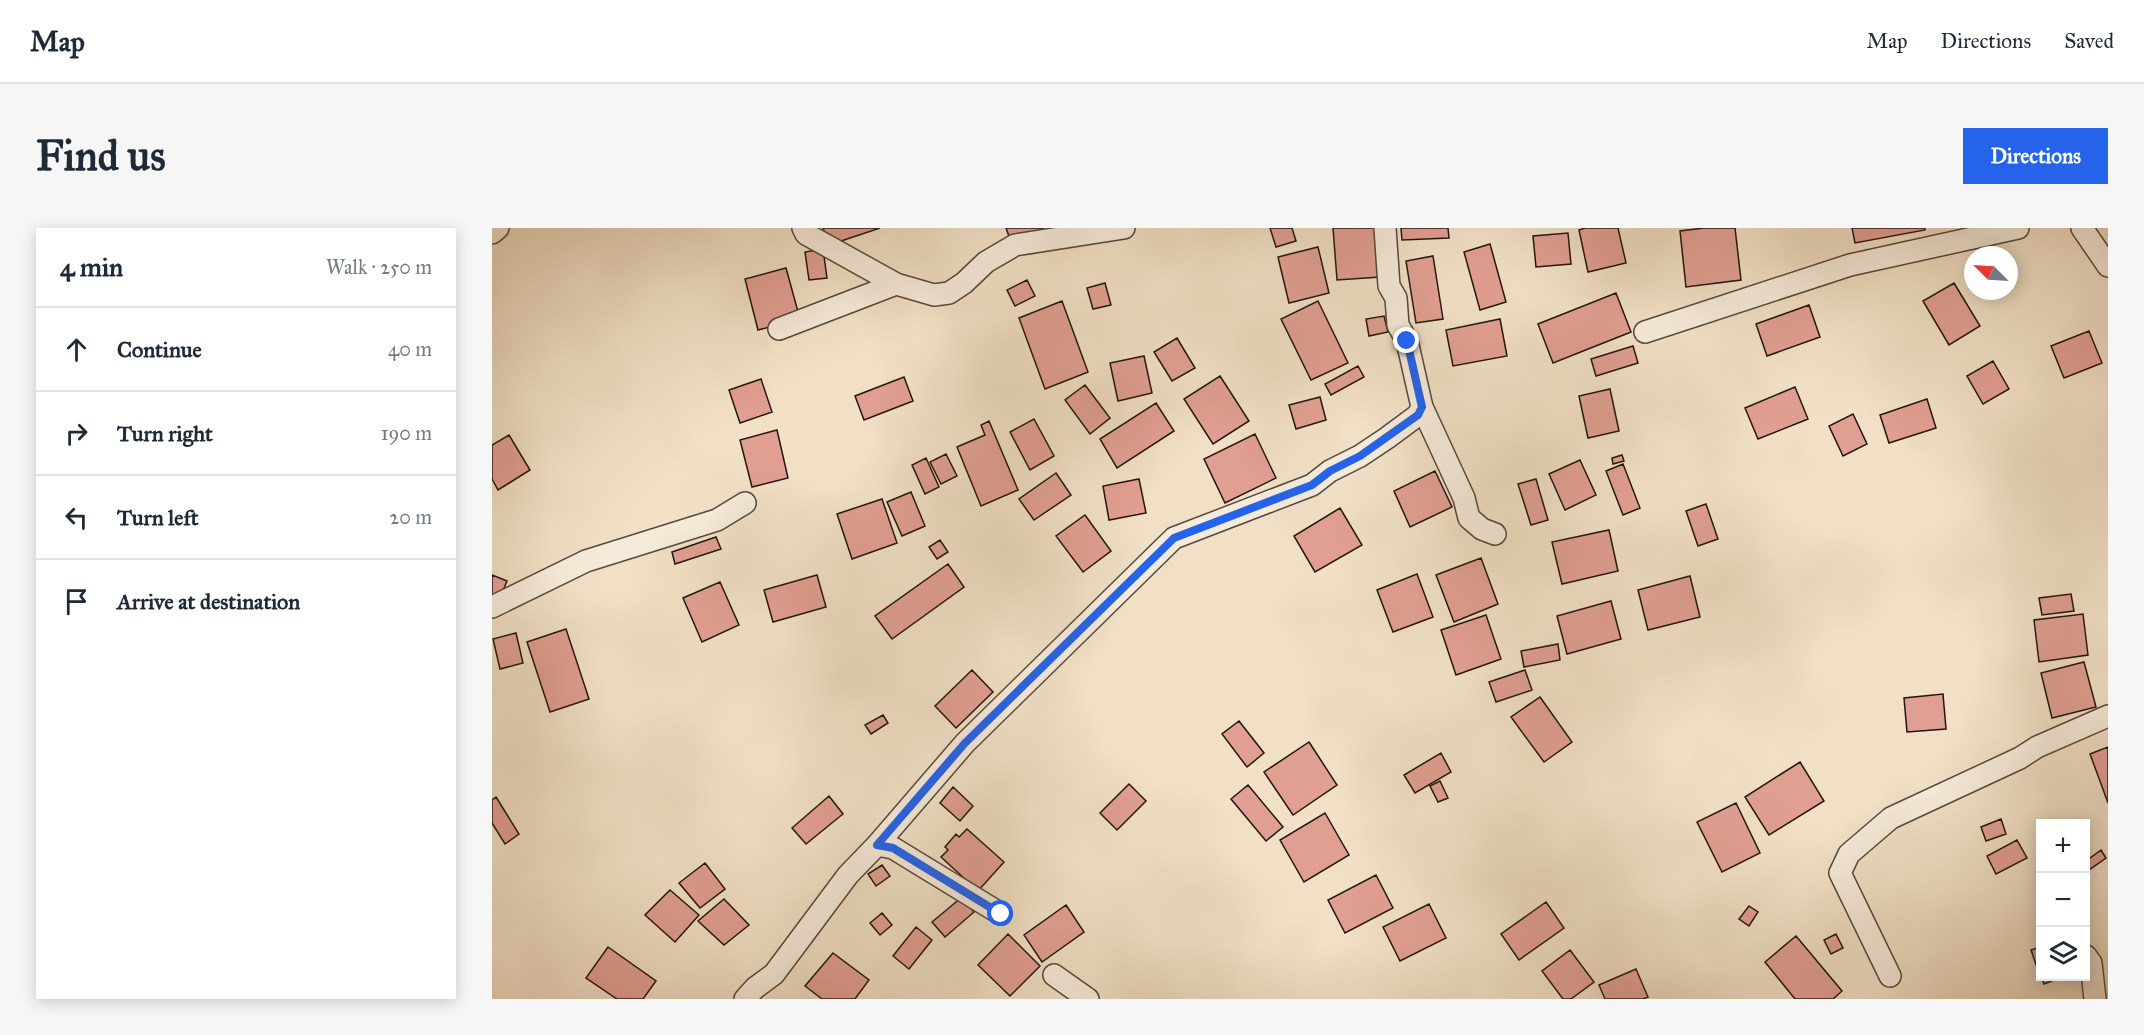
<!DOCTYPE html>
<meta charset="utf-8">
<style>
:root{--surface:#fff;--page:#f6f6f7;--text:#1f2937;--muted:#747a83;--line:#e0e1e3;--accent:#2563eb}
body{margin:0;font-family:"IM FELL Great Primer",serif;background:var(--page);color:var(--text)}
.controls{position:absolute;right:18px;bottom:18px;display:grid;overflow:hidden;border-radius:0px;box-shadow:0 3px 15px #0003}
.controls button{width:54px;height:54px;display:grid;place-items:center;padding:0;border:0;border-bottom:2px solid var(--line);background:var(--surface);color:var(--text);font:30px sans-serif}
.compass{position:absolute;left:1472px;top:18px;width:54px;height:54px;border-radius:50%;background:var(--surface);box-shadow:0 3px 15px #0003;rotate:294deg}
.stop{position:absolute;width:18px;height:18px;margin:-14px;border:4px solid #2563eb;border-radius:50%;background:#fff}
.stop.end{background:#2563eb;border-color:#fff;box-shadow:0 2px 6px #0008}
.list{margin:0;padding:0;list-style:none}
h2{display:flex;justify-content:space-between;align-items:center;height:78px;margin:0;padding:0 24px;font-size:26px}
h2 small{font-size:20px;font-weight:400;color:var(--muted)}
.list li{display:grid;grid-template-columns:39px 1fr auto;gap:18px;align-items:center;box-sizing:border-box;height:84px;padding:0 24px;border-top:2px solid var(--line)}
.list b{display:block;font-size:22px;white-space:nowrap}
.list em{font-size:20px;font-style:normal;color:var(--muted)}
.icon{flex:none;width:33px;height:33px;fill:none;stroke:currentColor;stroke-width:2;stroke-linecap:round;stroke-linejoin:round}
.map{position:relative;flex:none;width:1616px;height:771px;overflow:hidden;border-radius:0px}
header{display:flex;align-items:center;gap:36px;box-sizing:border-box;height:84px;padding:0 30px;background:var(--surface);border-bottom:2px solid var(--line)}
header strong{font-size:28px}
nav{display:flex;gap:33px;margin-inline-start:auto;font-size:21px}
.intro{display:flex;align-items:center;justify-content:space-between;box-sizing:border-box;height:144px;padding:0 36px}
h1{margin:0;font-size:42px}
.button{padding:15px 27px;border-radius:0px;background:var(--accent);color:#fff;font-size:21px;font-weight:700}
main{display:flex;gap:36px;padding:0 36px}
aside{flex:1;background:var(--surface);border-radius:0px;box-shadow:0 3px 15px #0003}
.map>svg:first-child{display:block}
.building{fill:#e19f93;stroke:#23150f;stroke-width:1.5}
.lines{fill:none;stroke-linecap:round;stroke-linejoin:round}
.street-casing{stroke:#56483d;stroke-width:24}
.street{stroke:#f6ebda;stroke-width:21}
.route{stroke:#2563eb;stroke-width:8}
</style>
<header>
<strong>Map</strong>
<nav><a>Map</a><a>Directions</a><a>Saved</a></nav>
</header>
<div class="intro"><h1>Find us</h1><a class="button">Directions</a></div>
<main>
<aside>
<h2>4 min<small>Walk · 250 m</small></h2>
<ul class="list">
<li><svg class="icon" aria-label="ahead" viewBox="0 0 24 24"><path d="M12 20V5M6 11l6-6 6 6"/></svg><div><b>Continue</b></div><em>40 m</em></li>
<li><svg class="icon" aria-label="right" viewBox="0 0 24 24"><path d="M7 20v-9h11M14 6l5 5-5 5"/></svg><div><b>Turn right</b></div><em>190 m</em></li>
<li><svg class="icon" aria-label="left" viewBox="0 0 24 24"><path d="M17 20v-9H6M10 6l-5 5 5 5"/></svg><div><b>Turn left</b></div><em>20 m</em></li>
<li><svg class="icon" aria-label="arrive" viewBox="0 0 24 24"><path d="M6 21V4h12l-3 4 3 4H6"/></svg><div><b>Arrive at destination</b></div></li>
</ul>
</aside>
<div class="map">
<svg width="1616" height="771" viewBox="0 0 1616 771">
<rect width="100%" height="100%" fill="#f1e0c6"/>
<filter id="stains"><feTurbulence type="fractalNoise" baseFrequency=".00333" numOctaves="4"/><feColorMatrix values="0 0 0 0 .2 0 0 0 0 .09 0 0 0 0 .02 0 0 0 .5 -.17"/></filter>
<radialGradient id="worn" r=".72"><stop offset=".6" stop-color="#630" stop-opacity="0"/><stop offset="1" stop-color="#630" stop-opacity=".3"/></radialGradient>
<path class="building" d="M331,0H388L337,17Z
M514,0H551V1L518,11Z
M778,0H800L804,13L784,19Z
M841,0H884L888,49L845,52Z
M909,0H956L957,10L910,12Z
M1093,0H1126L1134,35L1096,44L1087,2Z
M1212,0H1243L1249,52L1194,59L1188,3Z
M1360,0H1433V2L1363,15Z
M1076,5L1079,36L1044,39L1041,8Z
M998,16L1014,74L988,82L972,24Z
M826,19L837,65L797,75L786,29Z
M331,21L335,50L317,52L313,24Z
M941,28L951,91L924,95L914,33Z
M294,40L308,91L266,102L253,51Z
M535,52L543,68L523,78L515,62Z
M613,55L619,77L601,81L595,60Z
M1462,55L1488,98L1457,117L1431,73Z
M1124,65L1139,104L1061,135L1046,96Z
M570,73L596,144L553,161L527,90Z
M826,73L856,135L819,152L789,91Z
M1317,77L1328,109L1275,128L1264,96Z
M892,88L896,104L877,108L874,91Z
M1008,91L1015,128L961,138L954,102Z
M1597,103L1610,135L1572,150L1559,118Z
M685,110L703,140L680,153L662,124Z
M1141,118L1146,135L1104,148L1099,131Z
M652,128L660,165L626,173L618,135Z
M1501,133L1517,161L1491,176L1475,148Z
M866,138L872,149L839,167L833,156Z
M728,148L757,193L721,216L692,171Z
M412,149L421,173L372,192L363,168Z
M269,151L280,184L248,195L237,162Z
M593,157L618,190L598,206L573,172Z
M1303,159L1316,191L1266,211L1253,180Z
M1118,161L1127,203L1096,210L1087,168Z
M828,169L834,192L804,201L797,177Z
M1435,171L1444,200L1397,215L1388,187Z
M664,175L682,203L625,240L608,211Z
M1361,186L1375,216L1351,228L1337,198Z
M542,191L562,228L538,242L518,204Z
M497,193L526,262L489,278L465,219L493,207L489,197Z
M285,202L296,250L260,259L248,212Z
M763,206L784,250L733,275L712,231Z
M17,207L38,242L6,262L0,251V217Z
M454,226L465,248L449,256L438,234Z
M1130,227L1132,233L1121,236L1120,230Z
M434,230L447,259L433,266L420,237Z
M1088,232L1104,267L1073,282L1057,246Z
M1131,236L1148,280L1131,287L1114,243Z
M943,243L960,279L918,299L902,263Z
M564,245L579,267L542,292L527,271Z
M647,251L654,285L617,292L611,258Z
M1044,251L1056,292L1039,297L1026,256Z
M419,264L433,298L410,308L395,274Z
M390,271L405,315L360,331L345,286Z
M1214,276L1226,311L1206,318L1194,283Z
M848,280L870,317L823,344L802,308Z
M593,287L619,323L591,344L564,308Z
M1117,302L1126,343L1070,356L1060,314Z
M224,309L229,321L183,336L180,324Z
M448,312L456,324L445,331L437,319Z
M989,330L1006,376L962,394L944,347Z
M456,336L472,359L400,411L383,388Z
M925,346L941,389L901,404L885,362Z
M0,347L15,353L8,370L0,367Z
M325,347L334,379L281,394L272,362Z
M1198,348L1208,389L1156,402L1146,362Z
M228,354L247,397L210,414L191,370Z
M1579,366L1582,383L1550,387L1547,370Z
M1119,373L1129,411L1075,426L1065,388Z
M1591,386L1596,427L1547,434L1542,392Z
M994,387L1009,431L964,447L949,402Z
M74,401L97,471L58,484L35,414Z
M24,405L31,435L8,441L1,411Z
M1066,416L1068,432L1032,439L1029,423Z
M1592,434L1604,479L1560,490L1549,445Z
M480,442L501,464L464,500L443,478Z
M1033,442L1040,462L1004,474L997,454Z
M1451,466L1454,501L1415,504L1412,470Z
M1048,469L1080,514L1052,534L1019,489Z
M391,487L396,495L379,506L373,497Z
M747,493L772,525L755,539L730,506Z
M817,514L845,557L801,587L772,544Z
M1616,519V575L1598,526Z
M949,525L959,544L923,565L912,547Z
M1308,534L1332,573L1277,607L1253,569Z
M948,553L956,570L946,574L938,558Z
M637,556L654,573L625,602L608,585Z
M756,557L791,599L774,613L739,571Z
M461,559L481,578L468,593L448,575Z
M337,568L351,586L314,616L300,600Z
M4,569L27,606L13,616L0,595V572Z
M1244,575L1268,625L1230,644L1205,594Z
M833,585L857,627L812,654L788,612Z
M1509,591L1514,606L1494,613L1489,599Z
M475,601L512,634L486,663L449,629L456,622L453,619L464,606L467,609Z
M1525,612L1535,630L1504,646L1495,628Z
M1609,622L1614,630L1594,644V633Z
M213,635L233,661L208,680L187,655Z
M390,637L398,648L384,658L376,646Z
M884,647L901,680L853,705L836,672Z
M178,662L207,687L183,714L153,687Z
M470,669L482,684L453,709L440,694Z
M232,671L257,697L232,717L206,693Z
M1054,674L1072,700L1027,732L1009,706Z
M937,676L954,710L908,733L891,699Z
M574,677L592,704L550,734L532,707Z
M1257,678L1266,684L1257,698L1247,691Z
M390,685L400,697L388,707L378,695Z
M424,699L440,712L417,741L401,728Z
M516,706L548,738L518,768L486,737Z
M1344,706L1351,720L1339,726L1332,712Z
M1304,708L1350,763L1341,771H1303L1273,734Z
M116,719L164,753L151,771H125L94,750Z
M1548,719V748L1539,722Z
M1078,722L1102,754L1079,771H1071L1050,743Z
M341,725L377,752L363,771H330L313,758Z
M1144,741L1156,769L1151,771H1113L1107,757Z
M1549,748H1572L1552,756Z"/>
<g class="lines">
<g class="street-casing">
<path id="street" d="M311,0L314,6L404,56L442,67L457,65L472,55L494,34L523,17L632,0
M893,0L897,58L904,70L906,97L915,113L930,179L972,270L977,290L990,301L1003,306
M1590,0L1616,38
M0,5L6,0
M287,101L404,56
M1153,104L1358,37L1526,0
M0,379L94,333L225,292L253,275
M385,617L401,620L509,686
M1594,728L1599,735L1603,771
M562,747L596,771
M1398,748L1348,645L1357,626L1399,590L1528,530L1545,519L1616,488
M253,771L263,760L282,746L356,647L385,617L473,515L682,310L820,257L838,243L868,228L895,210L926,187L930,179"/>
</g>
<use href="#street" class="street"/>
</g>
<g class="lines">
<path class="route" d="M509,686L401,620L385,617L473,515L682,310L820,257L838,243L868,228L926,187L930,179L915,113"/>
</g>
<rect width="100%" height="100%" filter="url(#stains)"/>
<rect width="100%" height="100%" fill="url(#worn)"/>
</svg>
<div class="controls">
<button>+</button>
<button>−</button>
<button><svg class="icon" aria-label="layers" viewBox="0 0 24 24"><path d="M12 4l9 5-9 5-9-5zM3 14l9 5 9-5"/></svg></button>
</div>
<svg class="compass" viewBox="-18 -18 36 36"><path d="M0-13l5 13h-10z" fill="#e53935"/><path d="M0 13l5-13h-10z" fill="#747a83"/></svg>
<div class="stop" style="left:509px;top:686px"></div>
<div class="stop end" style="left:915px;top:113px"></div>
</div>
</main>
